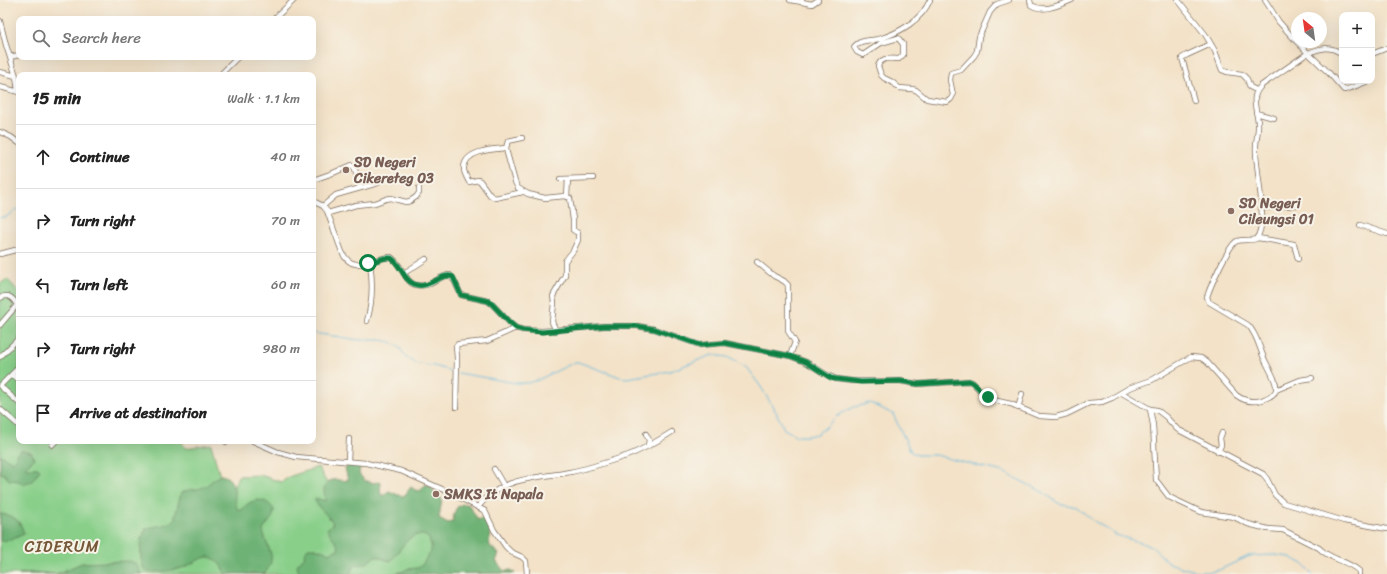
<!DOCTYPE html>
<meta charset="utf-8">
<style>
:root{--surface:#fff;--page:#f2f2f2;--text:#222;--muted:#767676;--line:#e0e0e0}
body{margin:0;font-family:Sriracha,sans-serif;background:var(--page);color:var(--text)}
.controls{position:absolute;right:12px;top:12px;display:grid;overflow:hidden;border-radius:8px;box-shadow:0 4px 16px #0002}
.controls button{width:36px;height:36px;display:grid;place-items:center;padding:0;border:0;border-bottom:1px solid var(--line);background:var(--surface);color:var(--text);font:20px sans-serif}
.compass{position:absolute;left:1291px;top:12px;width:36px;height:36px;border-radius:50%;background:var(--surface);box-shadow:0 4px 16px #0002;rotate:331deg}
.stop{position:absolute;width:12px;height:12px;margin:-9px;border:3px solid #0b8043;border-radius:50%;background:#fff}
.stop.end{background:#0b8043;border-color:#fff;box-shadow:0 1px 4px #0008}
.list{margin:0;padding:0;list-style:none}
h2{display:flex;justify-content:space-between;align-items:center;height:52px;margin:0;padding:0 16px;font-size:17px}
h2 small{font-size:13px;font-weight:400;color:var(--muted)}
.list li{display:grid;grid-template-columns:26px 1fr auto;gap:12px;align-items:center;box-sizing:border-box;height:64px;padding:0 16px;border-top:1px solid var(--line)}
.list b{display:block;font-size:15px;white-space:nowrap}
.list em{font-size:13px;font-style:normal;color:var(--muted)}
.icon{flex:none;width:22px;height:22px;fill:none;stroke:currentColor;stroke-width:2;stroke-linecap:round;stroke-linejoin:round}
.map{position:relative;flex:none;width:1387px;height:574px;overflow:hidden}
.search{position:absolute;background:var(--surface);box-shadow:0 4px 16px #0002;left:16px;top:16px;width:300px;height:44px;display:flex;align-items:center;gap:10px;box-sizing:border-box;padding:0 14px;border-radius:8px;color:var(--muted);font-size:15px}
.panel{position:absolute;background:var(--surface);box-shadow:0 4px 16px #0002;left:16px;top:72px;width:300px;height:372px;border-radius:8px}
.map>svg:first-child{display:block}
.green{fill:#89cf8a;stroke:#627c54}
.forest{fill:#6eb276;stroke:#546e4a}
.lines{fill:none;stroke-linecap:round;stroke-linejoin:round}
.stream{stroke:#63b8df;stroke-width:1}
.street-casing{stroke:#7b6a5a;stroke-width:6}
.street{stroke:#fff;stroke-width:4.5}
.route{stroke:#0b8043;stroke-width:5}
.education-dot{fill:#8d6e63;stroke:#f7f3e8;stroke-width:1.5}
.labels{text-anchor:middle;stroke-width:4;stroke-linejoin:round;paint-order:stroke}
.education-label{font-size:14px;font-weight:bold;fill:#785e54;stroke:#f7f3e8;text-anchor:start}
.quarter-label{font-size:16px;letter-spacing:1px;fill:#755737;stroke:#f7f3e8}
</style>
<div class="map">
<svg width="1387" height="574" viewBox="0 0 1387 574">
<rect width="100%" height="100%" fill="#f7f3e8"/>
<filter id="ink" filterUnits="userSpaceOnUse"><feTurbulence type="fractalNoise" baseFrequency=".025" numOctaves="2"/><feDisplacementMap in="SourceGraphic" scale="8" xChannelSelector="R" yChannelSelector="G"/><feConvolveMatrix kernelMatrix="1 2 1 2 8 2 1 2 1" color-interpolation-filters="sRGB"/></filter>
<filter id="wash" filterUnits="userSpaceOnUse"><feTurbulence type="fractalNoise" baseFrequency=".012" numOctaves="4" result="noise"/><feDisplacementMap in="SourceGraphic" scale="16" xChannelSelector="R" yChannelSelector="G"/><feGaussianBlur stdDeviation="0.9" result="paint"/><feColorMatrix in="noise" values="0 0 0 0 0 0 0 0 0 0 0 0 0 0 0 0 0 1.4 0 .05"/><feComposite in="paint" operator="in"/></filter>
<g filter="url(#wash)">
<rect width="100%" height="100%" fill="#f3e2c8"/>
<path class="green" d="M7,279L19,292V441H181L185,448L211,444L222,483L212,547L233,574H0V284Z
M318,467L332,492L346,547L307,574H246L239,518L229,499L238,476L260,475L281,482L291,476Z
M427,528L439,542L426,570L408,574H327L400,537Z"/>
<path class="forest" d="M21,450L28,451L32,453L34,459L25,467L26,468H37L40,470L32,481L23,484L19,481L9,480L4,474L0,473V455L13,462L16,459V454Z
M350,465H358L360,468L359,474L365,481H367L371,483L380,482L381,483L380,491L382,496L389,491L398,495L404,496L411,487L415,490L420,491L425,485H430L436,495L442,499L439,518L448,523L453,521C454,511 456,504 466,504L469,505L478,520L482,518L487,521L491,534L489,541L490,546L499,554L496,561L504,571L511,570L515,573L397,574L399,572L404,571L407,569L418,568L422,565L431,551V547L429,538C411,526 401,550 391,561C387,561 380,557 375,556C372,558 370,561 367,563C357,567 356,560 350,574H299L297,565L305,556L304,554L308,548H315L329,553L339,549L337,544L327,529L333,523C327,513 316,508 315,498L325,501L324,489L327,482C337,477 340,482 348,480L345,468Z
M221,475C239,478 232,500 238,510H242C250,498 266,496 274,510L273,516L263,530C265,548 280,555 264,574H226C224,568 216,558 209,557C201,557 194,563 187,566C179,570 152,574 145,570C142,567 141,560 141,556C140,547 141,537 146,529C155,525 166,527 174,520L181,493C190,488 193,491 201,488C209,486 213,478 221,475Z
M0,514C14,515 21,521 24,534L11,540L0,541Z
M130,561L136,564L141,574H19L32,572L56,574L82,563Z"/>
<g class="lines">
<path class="stream" d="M0,218L6,217L19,208
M313,333L359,340H381L391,342L400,348L406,357L415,363L426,365L434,366L455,372
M458,373L516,383H527L538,380L575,362H578L620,377L627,378L670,371L712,355L727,357L746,367L761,387L776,412L784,429L797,436H807L817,434L826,427L836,417L846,411L854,407L870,403L893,414L911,452L917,455H936L958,461L1003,472L1041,491L1058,503L1077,507L1091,519L1116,535L1151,546L1169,563L1184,568L1200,572H1210L1219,570L1249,556L1275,555L1290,557L1303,564L1313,574"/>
</g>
</g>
<g filter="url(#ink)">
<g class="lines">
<g class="street-casing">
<path id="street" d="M790,0L802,2V0
M930,0C922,20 899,33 879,39C871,41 860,39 854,47L857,52L863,55L881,43L898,38L903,44V55L899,59C891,59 882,56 878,66L881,75L884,78L892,82L899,88L912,89L916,90L927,99L947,102L951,99L953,95L950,80L951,73L961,70L974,56L977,51L979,37L990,12L997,4L1009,0
M1030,0L1031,5C1044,13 1059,5 1072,0
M1178,0L1205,34L1215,51L1222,70L1227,72L1242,74L1247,79L1250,87L1256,90
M1265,0L1279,22L1297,42
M802,2L812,4L818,0
M274,19L294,0
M0,21L6,45L16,76L18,91
M1342,54C1330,45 1321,48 1308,53L1329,73L1344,90C1351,89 1361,83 1369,81
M1372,54L1387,48
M10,57L19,55
M0,72L16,76
M220,75L238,57
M0,87L19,92
M1194,101L1182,58L1187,55L1211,44
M1256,113L1274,118
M0,132L11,137L19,143
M522,138L508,141L506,148L507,153L515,182L518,188L528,194L545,198L565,196L570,198L573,220V230L578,233V240L573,251L565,261V275L553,296L554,303L552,322L556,331
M506,148C494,149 466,150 464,167C463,172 467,178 469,182L478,180L480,181L490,195L495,198L523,192
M560,179L593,178
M313,180L333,173L352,165L355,169L360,188
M567,197L568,179
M313,201L323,206L327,211L342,252C353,276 373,257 391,257C407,269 404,292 430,284C437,281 442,275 450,275L454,280L461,295L488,301L492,304L510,323L516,328L523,330L542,331L604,326H637L654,329L700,345L725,343L790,356L806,362L827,375L836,379L852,381H900L918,384L969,381L972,382L984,395L993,400L1011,404L1039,416L1056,417L1067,414L1089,403L1102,402L1112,398L1129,388L1152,380L1191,357L1201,358L1207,362L1236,395C1244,401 1252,403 1262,400C1267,398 1275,395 1276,390C1278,381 1267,366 1264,358C1259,347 1257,334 1248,325L1209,302L1207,297C1210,287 1229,244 1237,241C1243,239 1250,241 1256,239C1269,224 1256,171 1256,151C1255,141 1259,132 1258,123C1257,108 1249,97 1262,85L1308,53L1297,42
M323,206L336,195L378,183
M1261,208L1296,205
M328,213L356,205L375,203L386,199L391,198L406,202L410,201L416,197L419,193V188
M1360,225L1387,234
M1258,238L1294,244L1298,259
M0,254L19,249
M757,262L774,276L784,281L788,285V331L795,342L790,356
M404,273L426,259
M0,298C8,293 13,298 17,305L0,325
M367,321C373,301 373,283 370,263
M0,357L19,338
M12,374L19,380
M0,386L19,367
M0,386L19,403
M1276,390L1300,380L1312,378
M1122,393L1150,409L1157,410L1166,417L1177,429L1263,474L1267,479L1275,495L1284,503L1344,521L1387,529
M456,407L457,358L456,346L458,344L487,341L516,328
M1018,408L1022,394
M0,409L17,424H19
M1150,409L1153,425L1156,480L1169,497L1201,512L1234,517L1248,524L1268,529L1283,530L1319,548C1330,560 1347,560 1359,571V574
M646,434L649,440L648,445
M253,441L278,452L296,457L366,463L401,471L453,494L485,511L494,530L506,547L511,552L522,557L526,561L527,574
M226,442L227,441
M52,445L56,441
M1218,452L1221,445L1220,438L1222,433
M348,461L349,439
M494,469L504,486
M478,507C502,476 535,479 570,472C587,469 605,463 623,457C640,452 657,441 672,432"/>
</g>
<use href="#street" class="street"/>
</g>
</g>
<g class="lines" filter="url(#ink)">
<path class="route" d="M368,263L385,258H391C401,264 403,280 414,284C428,291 442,271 453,277L461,295L488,301L492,304L510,323L516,328L523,330L542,332L604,326H637L654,329L700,345L725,343L790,356L806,362L831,378L836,379L861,382L900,381L918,384L969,381C977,383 980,393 988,397"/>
</g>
<g class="education-dot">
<circle cx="346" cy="170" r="4"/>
<circle cx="1231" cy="211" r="4"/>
<circle cx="436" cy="494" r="4"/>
</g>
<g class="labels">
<g class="education-label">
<text x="354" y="167">SD Negeri<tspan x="354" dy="16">Cikereteg 03</tspan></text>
<text x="1239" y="208">SD Negeri<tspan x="1239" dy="16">Cileungsi 01</tspan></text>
<text x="444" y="499">SMKS It Napala</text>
</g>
<g class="quarter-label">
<text x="62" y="552">CIDERUM</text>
</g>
</g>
</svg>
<div class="controls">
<button>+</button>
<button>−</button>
</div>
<svg class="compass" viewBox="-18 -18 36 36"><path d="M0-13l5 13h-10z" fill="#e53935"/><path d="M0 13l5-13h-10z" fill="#767676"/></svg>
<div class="stop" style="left:368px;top:263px"></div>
<div class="stop end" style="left:988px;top:397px"></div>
<div class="search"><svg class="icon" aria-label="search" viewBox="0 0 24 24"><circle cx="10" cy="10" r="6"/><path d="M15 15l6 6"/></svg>Search here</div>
<section class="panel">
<h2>15 min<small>Walk · 1.1 km</small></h2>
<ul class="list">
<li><svg class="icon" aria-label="ahead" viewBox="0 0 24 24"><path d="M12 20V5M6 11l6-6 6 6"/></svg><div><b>Continue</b></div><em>40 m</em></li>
<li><svg class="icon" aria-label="right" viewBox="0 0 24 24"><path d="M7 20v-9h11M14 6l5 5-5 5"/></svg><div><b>Turn right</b></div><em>70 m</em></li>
<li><svg class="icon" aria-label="left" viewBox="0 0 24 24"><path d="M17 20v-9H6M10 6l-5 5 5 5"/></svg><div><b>Turn left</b></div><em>60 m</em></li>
<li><svg class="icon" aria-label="right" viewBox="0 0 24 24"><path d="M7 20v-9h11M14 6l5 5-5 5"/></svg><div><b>Turn right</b></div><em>980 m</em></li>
<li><svg class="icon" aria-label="arrive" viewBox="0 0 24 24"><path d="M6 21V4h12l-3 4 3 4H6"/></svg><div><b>Arrive at destination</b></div></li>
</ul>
</section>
</div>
